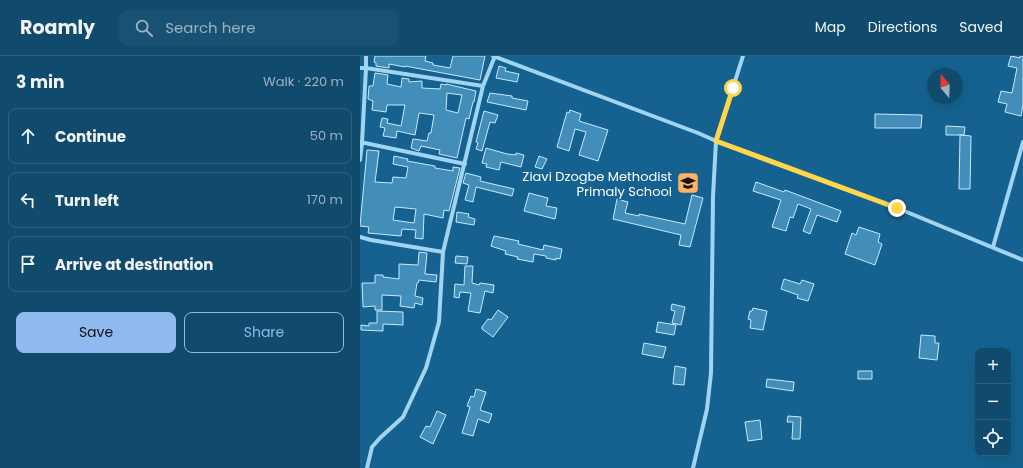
<!DOCTYPE html>
<meta charset="utf-8">
<style>
:root{--surface:#104a6c;--page:#195172;--text:#f1f3f6;--muted:#9cb3c2;--line:#30627f;--accent:#90b9f0}
body{margin:0;font-family:Poppins,sans-serif;background:var(--page);color:var(--text)}
.controls{position:absolute;right:12px;bottom:12px;display:grid;overflow:hidden;border-radius:8px;box-shadow:0 4px 16px #0002}
.controls button{width:36px;height:36px;display:grid;place-items:center;padding:0;border:0;border-bottom:1px solid var(--line);background:var(--surface);color:var(--text);font:20px sans-serif}
.compass{position:absolute;left:567px;top:12px;width:36px;height:36px;border-radius:50%;background:var(--surface);box-shadow:0 4px 16px #0002;rotate:341deg}
.stop{position:absolute;width:12px;height:12px;margin:-9px;border:3px solid #ffd54a;border-radius:50%;background:#fff}
.stop.end{background:#ffd54a;border-color:#fff;box-shadow:0 1px 4px #0008}
.list{margin:0;padding:0;list-style:none}
h2{display:flex;justify-content:space-between;align-items:center;height:52px;margin:0;padding:0 16px;font-size:17px}
h2 small{font-size:13px;font-weight:400;color:var(--muted)}
.list li{display:grid;grid-template-columns:26px 1fr auto;gap:12px;align-items:center;box-sizing:border-box;height:56px;margin:0 8px 8px;padding:0 8px;border:1px solid var(--line);border-radius:8px}
.list b{display:block;font-size:15px;white-space:nowrap}
.list em{font-size:13px;font-style:normal;color:var(--muted)}
.actions{display:flex;gap:8px;padding:12px 16px}
.actions a{flex:1;padding:9px 0;border:1px solid var(--accent);border-radius:8px;text-align:center;font-size:14px;color:var(--accent)}
.actions .main{background:var(--accent);color:#111}
.icon{flex:none;width:22px;height:22px;fill:none;stroke:currentColor;stroke-width:2;stroke-linecap:round;stroke-linejoin:round}
.map{position:relative;flex:none;width:663px;height:412px;overflow:hidden}
header{display:flex;align-items:center;gap:24px;box-sizing:border-box;height:56px;padding:0 20px;background:var(--surface);border-bottom:1px solid var(--line)}
header strong{font-size:19px}
nav{display:flex;gap:22px;margin-inline-start:auto;font-size:14px}
.search{width:280px;height:36px;background:var(--page);display:flex;align-items:center;gap:10px;box-sizing:border-box;padding:0 14px;border-radius:8px;color:var(--muted);font-size:15px}
main{display:flex}
aside{flex:1;background:var(--surface)}
.map>svg:first-child{display:block}
.building{fill:#428eb9;stroke:#c8e9fc;fill-rule:evenodd}
.lines{fill:none;stroke-linecap:round;stroke-linejoin:round}
.street{stroke:#a1d4f0;stroke-width:4}
.route{stroke:#ffd54a;stroke-width:5}
.labels{text-anchor:middle;stroke-width:3;stroke-linejoin:round;paint-order:stroke}
.poi-label{font-size:13px;fill:#fff;stroke:#156290;text-anchor:end}
</style>
<header>
<strong>Roamly</strong>
<div class="search"><svg class="icon" aria-label="search" viewBox="0 0 24 24"><circle cx="10" cy="10" r="6"/><path d="M15 15l6 6"/></svg>Search here</div>
<nav><a>Map</a><a>Directions</a><a>Saved</a></nav>
</header>
<main>
<aside>
<h2>3 min<small>Walk · 220 m</small></h2>
<ul class="list">
<li><svg class="icon" aria-label="ahead" viewBox="0 0 24 24"><path d="M12 20V5M6 11l6-6 6 6"/></svg><div><b>Continue</b></div><em>50 m</em></li>
<li><svg class="icon" aria-label="left" viewBox="0 0 24 24"><path d="M17 20v-9H6M10 6l-5 5 5 5"/></svg><div><b>Turn left</b></div><em>170 m</em></li>
<li><svg class="icon" aria-label="arrive" viewBox="0 0 24 24"><path d="M6 21V4h12l-3 4 3 4H6"/></svg><div><b>Arrive at destination</b></div></li>
</ul>
<div class="actions"><a class="main">Save</a><a>Share</a></div>
</aside>
<div class="map">
<svg width="663" height="412" viewBox="0 0 663 412">
<rect width="100%" height="100%" fill="#156290"/>
<path class="building" d="M15,0H66L65,5L73,7V9L90,12L93,0H125L120,24L45,10V11L29,8V12L16,10V7L14,6Z
M651,0L660,2V0H663V49L661,60L645,56L647,48L638,46L641,35L652,37L657,12L648,10Z
M139,10L146,12L145,15L159,18L157,26L136,22Z
M15,17L28,19L27,28L41,31L42,22L49,23V26L62,25V32L80,33L81,28L86,29V28L116,35L114,46H113L109,63L106,62L97,102L79,98L80,94L61,90L59,95L51,92L53,83L67,85L69,77H71L74,59L59,57L55,79L37,75L36,82L23,80L25,72L20,71L22,62L28,63L27,67L41,70L45,49H27L26,56L12,54L13,45L8,43L9,30H13ZM87,37L102,39L98,57L86,54Z
M130,37L152,40V42L168,45L166,54L127,46Z
M210,54L221,58L219,65L248,74L238,105L219,99L226,76L215,73L209,95L197,91L207,56L209,57Z
M124,55L138,59L135,67L130,66L122,95L116,93L118,87L116,86Z
M515,58L562,59L561,72H515Z
M586,70L605,71L604,79H586Z
M600,79L611,80L610,133H599Z
M126,92L147,98L156,99V97L164,99L161,111L141,106L139,114L126,111L127,108L122,107Z
M7,94L19,95L15,126L32,127L33,121L46,122L48,111L33,108L34,100L48,103L47,105L75,110V112L93,115V111L100,112L89,155L84,154L83,162L64,158L63,183L55,182L56,174L42,173L41,180L8,177L9,171L0,170ZM35,151L56,153L54,167L33,164Z
M179,100L187,103L182,113L175,111Z
M106,117L121,121L120,125L154,133L152,140L116,131L113,146L105,144L109,129L103,127Z
M396,126L424,136L425,134L481,155L477,166L457,159L450,178L443,175L451,153L438,148L433,162L430,161L426,175L412,171L421,144L393,135Z
M169,137L188,142L186,150L197,152L195,163L164,155Z
M332,139L343,142L330,191L319,189L321,179L253,163L257,143L268,146L265,157L279,160V158L325,168Z
M97,156L109,158L108,161L115,163L114,169L96,166Z
M499,171L520,178L518,186L522,188L515,209L485,198L492,177L496,179Z
M134,180L159,185L158,188L183,194L184,189L202,193L200,203L196,202V204L186,202V200L174,198L173,206L157,203L158,201L145,198L146,195L131,190Z
M59,196L67,197L65,218L77,219L76,226L59,224L58,227H57L55,240L63,242L62,249L55,247L54,252L40,250L41,240L22,239V254H15V250L3,251L2,227H15V219H23V221L39,223V208L58,209Z
M96,200L108,201L107,208L95,207Z
M105,210H113L112,227L119,229L120,227L134,229L133,237L125,235L120,257L108,255L111,237L100,236L99,242L94,241L95,228L104,229Z
M424,223L440,228L442,224L454,228L448,245L437,242L438,239L421,233Z
M312,248L325,251L321,269L312,267L315,255L311,254Z
M393,252L407,255L403,274L390,272L391,264L388,263L390,255H392Z
M138,254L148,261L133,281L122,273V271L128,263L131,264Z
M17,255L43,256V269L23,268V275L1,274V269L9,270V267H17Z
M298,266L316,269L314,279L296,276Z
M561,279L575,280V287H579L577,304L559,302Z
M284,287L306,291L303,302L282,298Z
M315,310L326,312L324,329L313,328Z
M498,315H512V323H498Z
M407,323L434,326L433,335L406,331Z
M116,333L126,336L120,354L132,358L129,367L118,363L113,380L102,377L110,351L107,350L111,340L114,341Z
M77,355L86,359L73,388L60,381L66,370L70,371Z
M428,360L441,361L440,383H432L433,366H427Z
M400,364L402,383L388,385L385,366Z"/>
<g class="lines">
<path class="street" d="M133,0L338,77L356,85L537,152L663,204
M0,12H6V0
M0,86L105,108
M0,104L2,87L6,12L123,30
M0,181L11,184L83,196
M633,191L663,86
M7,412L12,391L20,382L43,361L66,312L79,266L83,196L123,30L135,0
M333,412L347,353L351,317L353,140L356,85L383,0"/>
</g>
<g class="lines">
<path class="route" d="M373,32L356,85L537,152"/>
</g>
<defs>
<g id="school-square" transform="scale(1.15)"><rect x="-9" y="-9" width="18" height="18" rx="4" fill="#ffb260" stroke="#156290"/><path d="M0-5L7-2L0 1L-7-2ZM-4 1L0 2.5L4 1V4Q0 6-4 4Z" fill="#111"/></g>
</defs>
<g fill-rule="evenodd">
<use href="#school-square" x="328" y="127"/>
</g>
<g class="labels">
<g class="poi-label">
<text x="312" y="125">Ziavi Dzogbe Methodist<tspan x="312" dy="15">Primaly School</tspan></text>
</g>
</g>
</svg>
<div class="controls">
<button>+</button>
<button>−</button>
<button><svg class="icon" aria-label="locate" viewBox="0 0 24 24"><circle cx="12" cy="12" r="6"/><path d="M12 2v4M12 18v4M2 12h4M18 12h4"/></svg></button>
</div>
<svg class="compass" viewBox="-18 -18 36 36"><path d="M0-13l5 13h-10z" fill="#e53935"/><path d="M0 13l5-13h-10z" fill="#9cb3c2"/></svg>
<div class="stop" style="left:373px;top:32px"></div>
<div class="stop end" style="left:537px;top:152px"></div>
</div>
</main>
